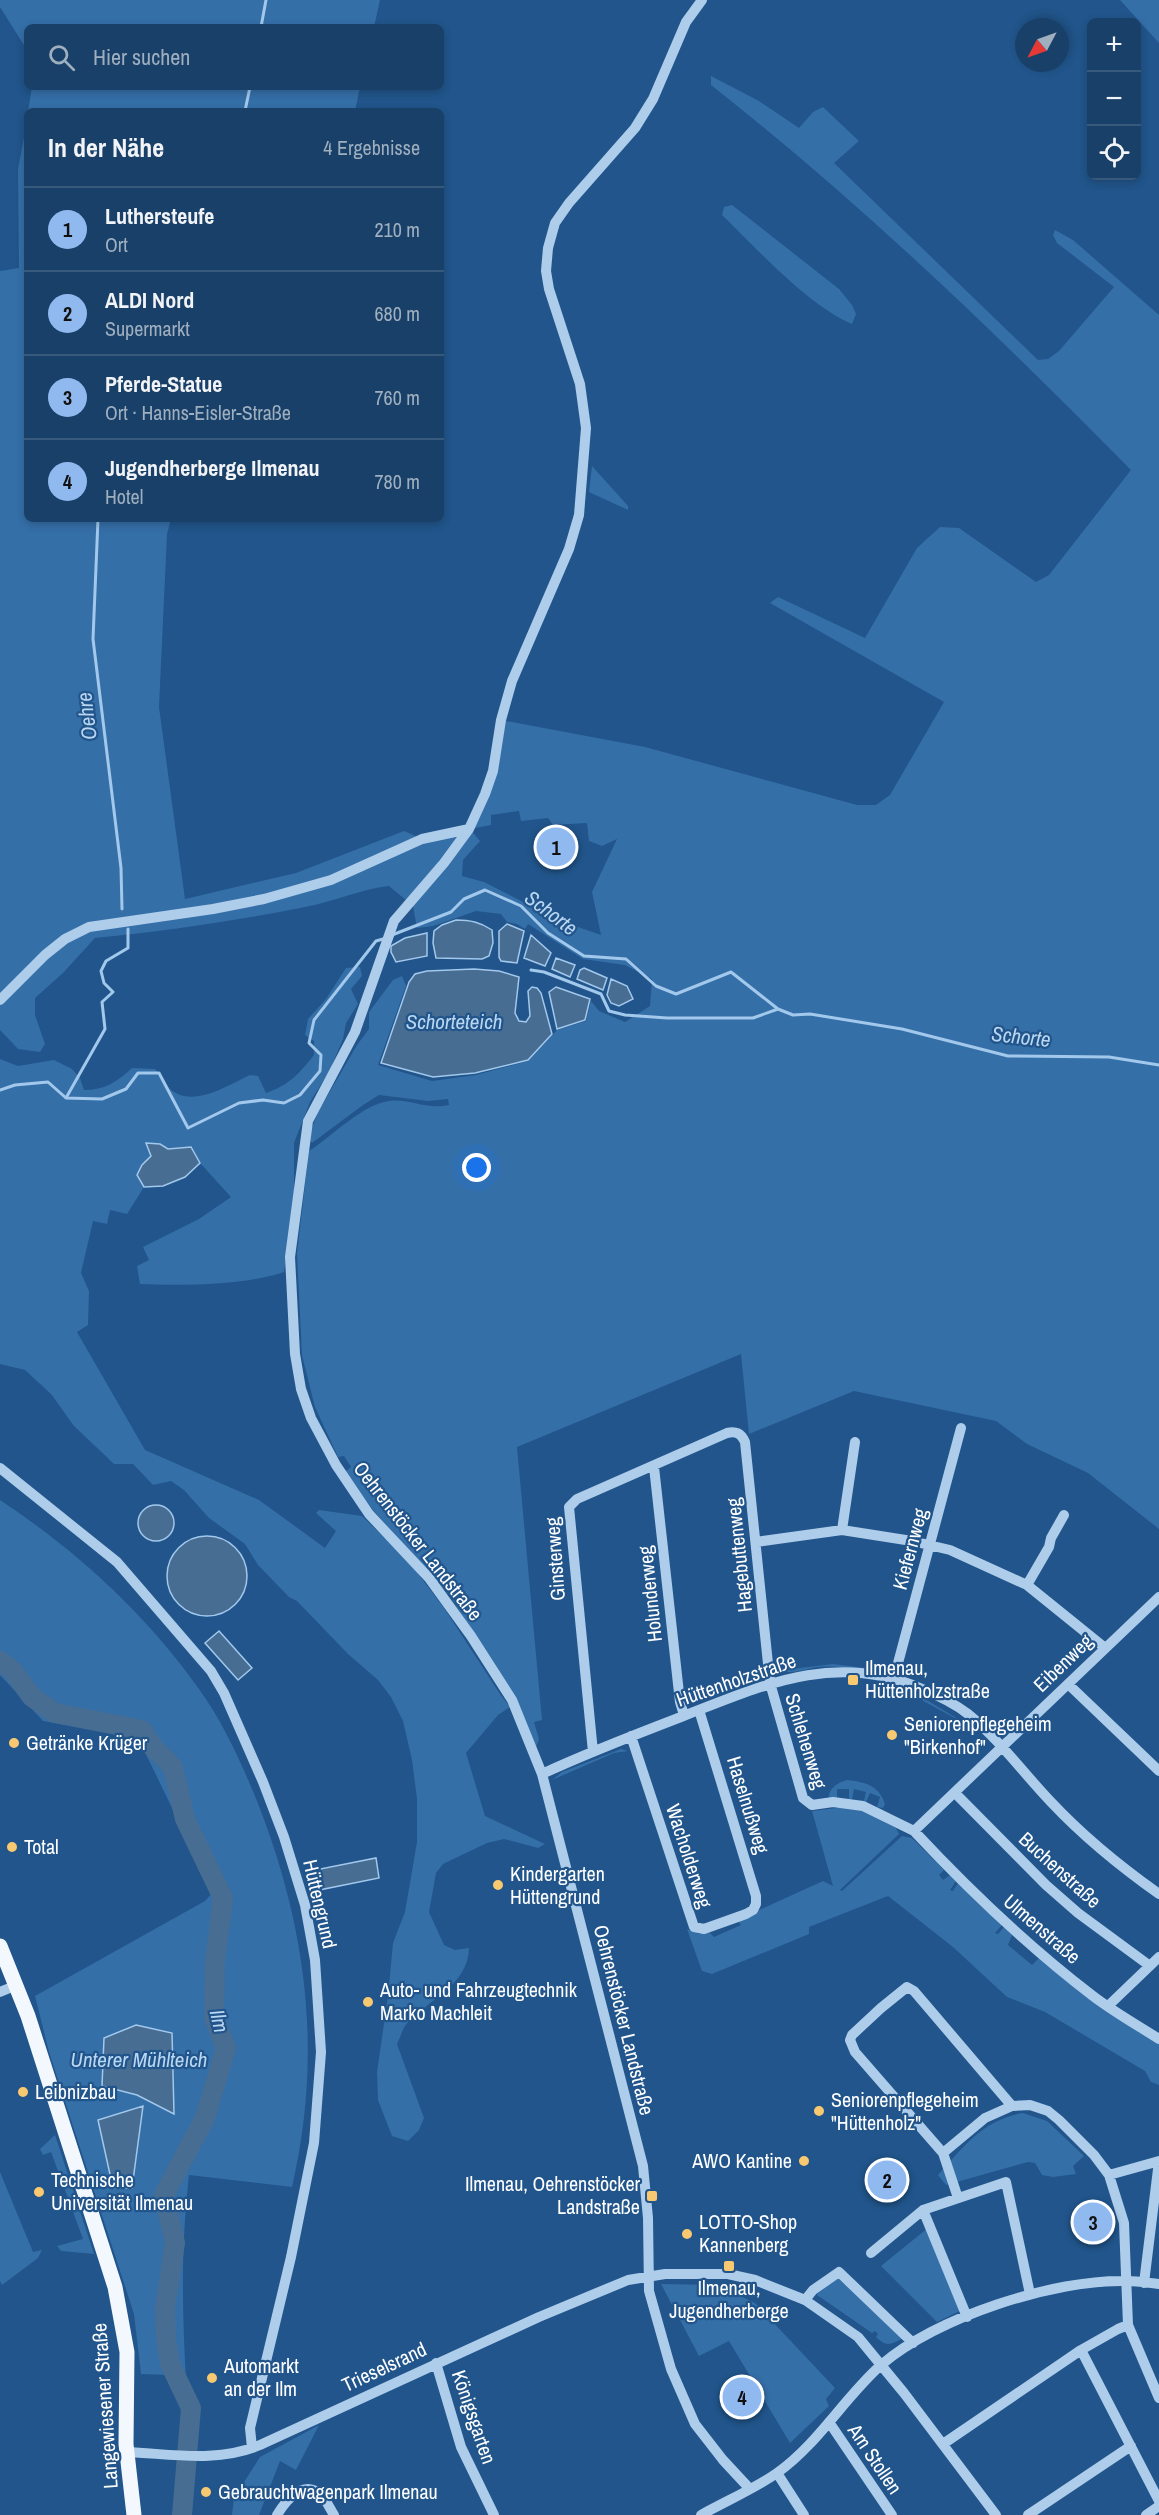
<!DOCTYPE html>
<html lang="de">
<meta charset="utf-8">
<style>
:root{--surface:#194068;--page:#22476e;--text:#f1f3f6;--muted:#9fafc0;--line:#37597c;--accent:#90b9f0}
body{margin:0;font-family:"Archivo Narrow",sans-serif;background:var(--page);color:var(--text)}
.controls{position:absolute;right:18px;top:18px;display:grid;overflow:hidden;border-radius:9px;box-shadow:0 3px 9px #0003}
.controls button{width:54px;height:54px;display:grid;place-items:center;padding:0;border:0;border-bottom:2px solid var(--line);background:var(--surface);color:var(--text);font:30px sans-serif}
.compass{position:absolute;left:1015px;top:18px;width:54px;height:54px;border-radius:50%;background:var(--surface);box-shadow:0 3px 9px #0003;rotate:229deg}
.you{position:absolute;left:477px;top:1168px;width:21px;height:21px;margin:-15px;border:4px solid #fff;border-radius:50%;background:#1a73e8;box-shadow:0 0 0 9px #1a73e833}
.badge{display:grid;place-items:center;width:39px;height:39px;border-radius:50%;background:var(--accent);color:#111;font-size:20px;font-weight:700}
.pin{position:absolute;translate:-50% -50%;border:3px solid #fff;box-shadow:0 2px 6px #0006}
.list{margin:0;padding:0;list-style:none}
h2{display:flex;justify-content:space-between;align-items:center;height:78px;margin:0;padding:0 24px;font-size:26px}
h2 small{font-size:20px;font-weight:400;color:var(--muted)}
.list li{display:grid;grid-template-columns:39px 1fr auto;gap:18px;align-items:center;box-sizing:border-box;height:84px;padding:0 24px;border-top:2px solid var(--line)}
.list b{display:block;font-size:22px;white-space:nowrap}
.list p{margin:0;font-size:20px;white-space:nowrap;color:var(--muted)}
.list em{font-size:20px;font-style:normal;color:var(--muted)}
.icon{flex:none;width:33px;height:33px;fill:none;stroke:currentColor;stroke-width:2;stroke-linecap:round;stroke-linejoin:round}
.map{position:relative;flex:none;width:1159px;height:2515px;overflow:hidden}
.search{position:absolute;background:var(--surface);box-shadow:0 3px 9px #0003;left:24px;top:24px;width:420px;height:66px;display:flex;align-items:center;gap:15px;box-sizing:border-box;padding:0 21px;border-radius:9px;color:var(--muted);font-size:22px}
.panel{position:absolute;background:var(--surface);box-shadow:0 3px 9px #0003;left:24px;top:108px;width:420px;height:414px;border-radius:9px}
.map>svg:first-child{display:block}
.green{fill:#356fa8;fill-rule:evenodd}
.water{fill:#486d93;stroke:#a2c8ec;stroke-width:1.5}
.lines{fill:none;stroke-linecap:round;stroke-linejoin:round}
.stream{stroke:#a2c8ec;stroke-width:3}
.river{stroke:#486d93;stroke-width:20}
.minor{stroke:#aecdeb;stroke-width:10}
.major{stroke:#f3f8fe;stroke-width:15}
.poi-dot{fill:#f8c970;stroke:#21558b;stroke-width:2}
.labels{text-anchor:middle;stroke-width:4.5;stroke-linejoin:round;paint-order:stroke}
.street-label{font-size:20px;fill:#fff;stroke:#21558b}
.poi-label{font-size:20px;fill:#fff;stroke:#21558b;text-anchor:start}
.water-label{font-size:21px;font-style:italic;fill:#bad7f2;stroke:#21558b}
</style>
<div class="map">
<svg width="1159" height="2515" viewBox="0 0 1159 2515">
<rect width="100%" height="100%" fill="#21558b"/>
<path class="green" d="M0,0H380L374,27H27V50L0,7Z
M1120,0H1159V43Z
M711,76L759,101L799,128L813,112L823,107L859,141L834,163L1038,360L1048,359L1059,351L1114,287L1057,243L1053,235L1055,230L1073,240L1159,315V1529L1088,1473L1027,1444L996,1421L854,1391L749,1434L741,1354L517,1447L542,1720L534,1722L539,1739L536,1747L502,1678L450,1596L373,1510L345,1472L351,1467L344,1456L338,1457L315,1407L302,1355L297,1253L309,1151C331,1137 363,1104 389,1101C410,1098 424,1110 449,1105L448,1099L428,1101L379,1095L363,1105L312,1143L308,1138L318,1112L357,1045L369,1029V1012L393,980L402,976L406,986L378,1065L432,1081L476,1075L528,1061L557,1030L586,1021L591,1001L599,1011L625,1022L650,1006L652,979L625,965L583,959L528,924L525,929L517,924L507,922L501,914L476,911L433,926L417,928L413,906L389,886C361,889 333,902 305,907C235,921 165,931 95,938L63,973L35,998V1015L45,1044L40,1052L18,1049L0,1030V271L19,268L18,169L27,122V519H171L167,534L159,707L185,899L296,873L404,831L422,839L469,829L485,794L501,720L645,747L857,805H876L890,795L944,702L770,603L778,597L865,638L917,548L940,527L959,528L1036,582L1049,575L1131,470C998,335 861,203 711,85ZM519,811L521,821L548,818L553,825L587,823L589,841L602,846L617,839L592,892L601,935L558,920L484,882L462,876L463,860L480,841L470,829L491,825V815Z
M32,87H360L355,111H28Z
M732,205L839,289L852,305L856,314L852,324C808,305 757,249 722,215L724,207Z
M592,466L628,506V510L589,492Z
M360,967L362,976L351,989L358,1004L346,1023L343,1039L329,1072L310,1102L294,1143V1199L284,1272C248,1285 180,1286 140,1284L137,1266L149,1260L143,1247L199,1219L231,1197L200,1163L191,1148L168,1149L147,1147L151,1156L142,1165L137,1175L144,1187L127,1214L110,1210L107,1224L93,1221L81,1273L89,1291L88,1325L77,1332L145,1450L259,1500L325,1548L336,1531L316,1513L319,1510L362,1516L407,1559L444,1608L500,1694L510,1707L498,1715L466,1753L485,1816L545,1844L538,1848L504,1839L487,1843L443,1864L436,1873L429,1912L444,1945L455,1950L469,1948C468,1987 427,1999 405,2026C402,2031 400,2038 397,2044L424,2118L419,2130L408,2141L392,2136L378,2100L377,2072L388,1996L393,1943L405,1912L417,1842V1799L412,1760L403,1721L391,1697L378,1680L348,1654L297,1601L289,1597L258,1565L245,1544L209,1518L184,1490L171,1481L153,1485L133,1464H114L74,1426L51,1394L25,1370L0,1364V1059L18,1066L54,1060L72,1069L80,1078L84,1090C105,1090 117,1082 132,1068L155,1069C160,1075 164,1084 170,1089C193,1109 228,1085 250,1075L258,1076L266,1093C289,1085 299,1074 314,1055V1041L305,1035L308,1019L326,999L346,968Z
M0,1500C77,1551 145,1613 199,1689C224,1724 241,1762 257,1801C307,1928 323,2053 292,2187L189,2175C181,2245 182,2309 186,2380L170,2375L141,2374L134,2314L49,2052L35,1996L205,1901L213,1892L138,1738L43,1721L0,1675ZM172,2033L174,2114L137,2095L103,2086Z
M833,1664L879,1670C858,1670 838,1665 818,1667C805,1669 788,1676 776,1669L784,1670Z
M883,1682H887V1685L913,1693L915,1691L921,1693L920,1696L973,1728L918,1698L876,1686V1683L883,1684Z
M621,1749L628,1751L614,1753L552,1780L562,1772Z
M847,1780C865,1782 879,1785 885,1804L883,1808L877,1807L880,1797L870,1793L866,1802L864,1801L866,1792L854,1789L852,1799H849V1789H837V1798H829C828,1788 839,1782 847,1780Z
M844,1807L861,1810L896,1828L899,1834L840,1890L842,1891L902,1836L912,1838L944,1870L939,1875L943,1880L950,1875L956,1881L950,1890L953,1891L958,1883L1002,1925L995,1933L998,1934L1004,1927L1012,1935L1008,1945L1032,1965L1039,1958L1159,2044V2085L1151,2082L1145,2071L1045,2012L1007,1997L953,1947L888,1896L809,1927V1934L712,1974L702,1971L687,1929L699,1934L708,1931L714,1937L741,1925L737,1920L823,1881L833,1886L812,1811Z
M1023,2113L1047,2121L1084,2156L1073,2166L1076,2174L1053,2177L1042,2175L1035,2163L1028,2162L946,2185L938,2175C963,2147 984,2119 1023,2113Z
M55,2135L94,2254L61,2251L57,2246L83,2239L51,2152L43,2155L40,2149Z
M0,2172L33,2252L42,2250L38,2258L2,2285L0,2281Z
M929,2227L962,2310L937,2322L881,2266Z
M838,2278L903,2338C891,2345 886,2347 876,2337L878,2334L875,2331L872,2333L817,2295L816,2292Z
M661,2284L718,2285L755,2303L835,2388L826,2399L829,2406L790,2443L729,2341L699,2356Z
M319,2425L296,2470L280,2461L259,2515H232L234,2498L260,2457Z"/>
<path class="water" d="M456,920C470,920 480,922 492,930L493,943L489,956L482,959L436,958L433,943L434,931L442,925Z
M507,924L524,931L517,963L501,961L499,957V931Z
M427,933V956L396,962L391,952V946L405,938Z
M531,935L551,953L545,966L524,958Z
M556,958L575,965L570,977L552,969Z
M584,968L607,978L603,990L577,979L580,970Z
M474,969L499,971L519,977L515,1013L519,1021L526,1022L530,1016L528,991L532,987L537,988L541,993L552,1034L528,1060L475,1073L433,1077L381,1063L409,982L415,974L427,971Z
M611,979L627,986L633,999L619,1006L611,1003L607,995Z
M556,987L590,999L585,1020L557,1029L549,992Z
M146,1143L160,1144L168,1149L191,1147L200,1163L185,1177L163,1186L144,1187L137,1175L142,1165L151,1156Z
M138 1523a18 18 0 1 1 36 0a18 18 0 1 1-36 0Z
M167 1576a40 40 0 1 1 80 0a40 40 0 1 1-80 0Z
M219,1631L252,1668L238,1680L205,1643Z
M376,1858L379,1878L319,1890L315,1870Z
M136,2025L172,2033L174,2114L137,2095L102,2086L104,2038Z
M143,2106L132,2188H113L98,2120Z"/>
<g class="lines">
<path class="stream" d="M261,27L266,0
M245,111L250,87
M98,519L93,639L121,868L122,909
M392,935L451,912L464,899L485,890L521,906L548,933L584,956L626,959L656,986L676,994L731,972L778,1009L793,1015L810,1014L902,1029L1008,1056L1109,1057L1159,1065
M531,970L544,972L601,994L609,1011L625,1015L667,1018H753L778,1009
M0,1090L15,1085L48,1082L66,1098L102,1099L126,1089L138,1073H159L188,1128L239,1103L263,1100L284,1103L300,1095L320,1071L321,1055L309,1043L314,1020L376,941L383,939
M66,1098L105,1029L102,1002L113,992L104,983L101,971L106,961L128,948V929"/>
<path class="river" d="M0,1661L13,1671L32,1697L55,1713L142,1730L153,1747L173,1767L185,1819L223,1898L215,1961L214,2018L226,2048L205,2118L164,2195L175,2243L165,2308L166,2339L170,2364L191,2408L182,2515"/>
<path class="minor" d="M702,0L686,22L653,99L635,128L569,203L555,223L548,248L546,271L549,289L580,384L586,428L579,515L569,549L512,681L501,720L493,771L485,794L469,829L444,863L394,921L355,1032L308,1121L290,1257L295,1354L301,1389L311,1418L336,1465L369,1514L429,1578L471,1636L512,1700L542,1774L643,2166L648,2218L649,2291L671,2369L695,2424L723,2460L749,2488
M0,1000L45,955L65,939L89,927L213,909L264,899L331,880L422,839L469,829
M654,1467L680,1702L684,1715
M0,1468L117,1562L211,1671L224,1693L263,1782L284,1837L305,1905L315,1960L321,2052L314,2143L291,2257L250,2428L252,2448
M842,1530L855,1442
M756,1542L842,1530L912,1541L950,1550L1027,1585L1105,1648
M1027,1585L1049,1547L1051,1538L1064,1515
M894,1678L961,1428
M1068,1684L1159,1771
M631,1736L694,1927L704,1929L746,1914L753,1910L756,1904V1896L699,1710
M593,1752L569,1507L577,1499L727,1433C736,1431 741,1433 745,1442L770,1683L803,1798L812,1805L833,1802L863,1806L914,1831
M542,1774C587,1753 634,1735 681,1717C761,1686 834,1651 920,1688C937,1695 954,1703 968,1714C1000,1740 1024,1774 1052,1803C1084,1837 1121,1867 1159,1894
M955,1793L1046,1885L1078,1913L1150,1966
M914,1831L1159,1597
M914,1831C970,1891 1029,1947 1093,1996C1114,2012 1137,2025 1159,2039
M0,1992L17,1985
M1108,2006L1159,1957
M943,2153L985,2118L1012,2106L1030,2105L1048,2111L1059,2120L1094,2155L1109,2175L1124,2223L1128,2325L1159,2398
M1109,2175L1159,2161
M958,2198L943,2153L855,2052L850,2040L852,2035L881,2008L907,1987L914,1991L1012,2106
M923,2210L967,2317
M871,2253L923,2210L1006,2182L1030,2294
M1144,2283L1159,2161
M805,2300L813,2290L839,2272L913,2343
M1128,2325L1118,2329L1081,2350L1159,2501
M436,2363L461,2447L494,2515
M829,2422L892,2515
M943,2444L1081,2350
M127,2452C173,2454 217,2463 260,2445L539,2317L628,2280L665,2274H728L755,2280L805,2300L858,2337L904,2393L996,2515
M777,2473L804,2515
M277,2515C285,2502 302,2479 320,2494C326,2499 330,2509 334,2515
M701,2515C726,2501 754,2489 777,2473C818,2444 844,2398 881,2365C937,2317 1054,2279 1127,2281C1138,2281 1149,2283 1159,2284
M1028,2515L1131,2446
M1146,2515L1159,2506"/>
<path class="major" d="M0,1946L28,2016L115,2287L127,2352L126,2444L134,2515"/>
</g>
<g class="poi-dot">
<rect x="847" y="1674" width="12" height="12" rx="3"/>
<circle cx="892" cy="1735" r="6"/>
<circle cx="14" cy="1743" r="6"/>
<circle cx="12" cy="1847" r="6"/>
<circle cx="498" cy="1885" r="6"/>
<circle cx="368" cy="2002" r="6"/>
<circle cx="23" cy="2092" r="6"/>
<circle cx="819" cy="2111" r="6"/>
<circle cx="804" cy="2161" r="6"/>
<circle cx="39" cy="2192" r="6"/>
<rect x="646" y="2190" width="12" height="12" rx="3"/>
<circle cx="687" cy="2234" r="6"/>
<rect x="723" y="2260" width="12" height="12" rx="3"/>
<circle cx="212" cy="2378" r="6"/>
<circle cx="206" cy="2492" r="6"/>
</g>
<g class="labels">
<g class="street-label">
<text transform="translate(418 1541) rotate(52)" y="7">Oehrenstöcker Landstraße</text>
<text transform="translate(910 1549) rotate(-75)" y="7">Kiefernweg</text>
<text transform="translate(739 1555) rotate(-96)" y="7">Hagebuttenweg</text>
<text transform="translate(555 1559) rotate(-94)" y="7">Ginsterweg</text>
<text transform="translate(650 1594) rotate(-96)" y="7">Holunderweg</text>
<text transform="translate(1063 1663) rotate(-44)" y="7">Eibenweg</text>
<text transform="translate(736 1680) rotate(-19)" y="7">Hüttenholzstraße</text>
<text transform="translate(806 1741) rotate(73)" y="7">Schlehenweg</text>
<text transform="translate(748 1805) rotate(73)" y="7">Haselnußweg</text>
<text transform="translate(689 1856) rotate(72)" y="7">Wacholderweg</text>
<text transform="translate(1060 1870) rotate(42)" y="7">Buchenstraße</text>
<text transform="translate(320 1904) rotate(77)" y="7">Hüttengrund</text>
<text transform="translate(1042 1929) rotate(41)" y="7">Ulmenstraße</text>
<text transform="translate(624 2020) rotate(76)" y="7">Oehrenstöcker Landstraße</text>
<text transform="translate(384 2367) rotate(-25)" y="7">Trieselsrand</text>
<text transform="translate(105 2406) rotate(-94)" y="7">Langewiesener Straße</text>
<text transform="translate(474 2417) rotate(71)" y="7">Königsgarten</text>
<text transform="translate(875 2459) rotate(56)" y="7">Am Stollen</text>
</g>
<g class="poi-label">
<text x="865" y="1675">Ilmenau,<tspan x="865" dy="23">Hüttenholzstraße</tspan></text>
<text x="904" y="1731">Seniorenpflegeheim<tspan x="904" dy="23">"Birkenhof"</tspan></text>
<text x="26" y="1750">Getränke Krüger</text>
<text x="24" y="1854">Total</text>
<text x="510" y="1881">Kindergarten<tspan x="510" dy="23">Hüttengrund</tspan></text>
<text x="380" y="1997">Auto- und Fahrzeugtechnik<tspan x="380" dy="23">Marko Machleit</tspan></text>
<text x="35" y="2099">Leibnizbau</text>
<text x="831" y="2107">Seniorenpflegeheim<tspan x="831" dy="23">"Hüttenholz"</tspan></text>
<text x="792" y="2168" text-anchor="end">AWO Kantine</text>
<text x="51" y="2187">Technische<tspan x="51" dy="23">Universität Ilmenau</tspan></text>
<text x="640" y="2191" text-anchor="end">Ilmenau, Oehrenstöcker<tspan x="640" dy="23">Landstraße</tspan></text>
<text x="699" y="2229">LOTTO-Shop<tspan x="699" dy="23">Kannenberg</tspan></text>
<text x="729" y="2295" text-anchor="middle">Ilmenau,<tspan x="729" dy="23">Jugendherberge</tspan></text>
<text x="224" y="2373">Automarkt<tspan x="224" dy="23">an der Ilm</tspan></text>
<text x="218" y="2499">Gebrauchtwagenpark Ilmenau</text>
</g>
<g class="water-label">
<text transform="translate(87 716) rotate(-97)" y="7">Oehre</text>
<text transform="translate(551 913) rotate(37)" y="7">Schorte</text>
<text x="454" y="1029">Schorteteich</text>
<text transform="translate(1021 1037) rotate(6)" y="7">Schorte</text>
<text transform="translate(219 2021) rotate(77)" y="7">Ilm</text>
<text x="139" y="2067">Unterer Mühlteich</text>
</g>
</g>
</svg>
<div class="controls">
<button>+</button>
<button>−</button>
<button><svg class="icon" aria-label="locate" viewBox="0 0 24 24"><circle cx="12" cy="12" r="6"/><path d="M12 2v4M12 18v4M2 12h4M18 12h4"/></svg></button>
</div>
<svg class="compass" viewBox="-18 -18 36 36"><path d="M0-13l5 13h-10z" fill="#e53935"/><path d="M0 13l5-13h-10z" fill="#9fafc0"/></svg>
<div class="you"></div>
<div class="pin badge" style="left:556px;top:847px">1</div>
<div class="pin badge" style="left:887px;top:2180px">2</div>
<div class="pin badge" style="left:1093px;top:2222px">3</div>
<div class="pin badge" style="left:742px;top:2397px">4</div>
<div class="search"><svg class="icon" aria-label="search" viewBox="0 0 24 24"><circle cx="10" cy="10" r="6"/><path d="M15 15l6 6"/></svg>Hier suchen</div>
<section class="panel">
<h2>In der Nähe<small>4 Ergebnisse</small></h2>
<ul class="list">
<li><span class="badge">1</span><div><b>Luthersteufe</b><p>Ort</p></div><em>210 m</em></li>
<li><span class="badge">2</span><div><b>ALDI Nord</b><p>Supermarkt</p></div><em>680 m</em></li>
<li><span class="badge">3</span><div><b>Pferde-Statue</b><p>Ort · Hanns-Eisler-Straße</p></div><em>760 m</em></li>
<li><span class="badge">4</span><div><b>Jugendherberge Ilmenau</b><p>Hotel</p></div><em>780 m</em></li>
</ul>
</section>
</div>
